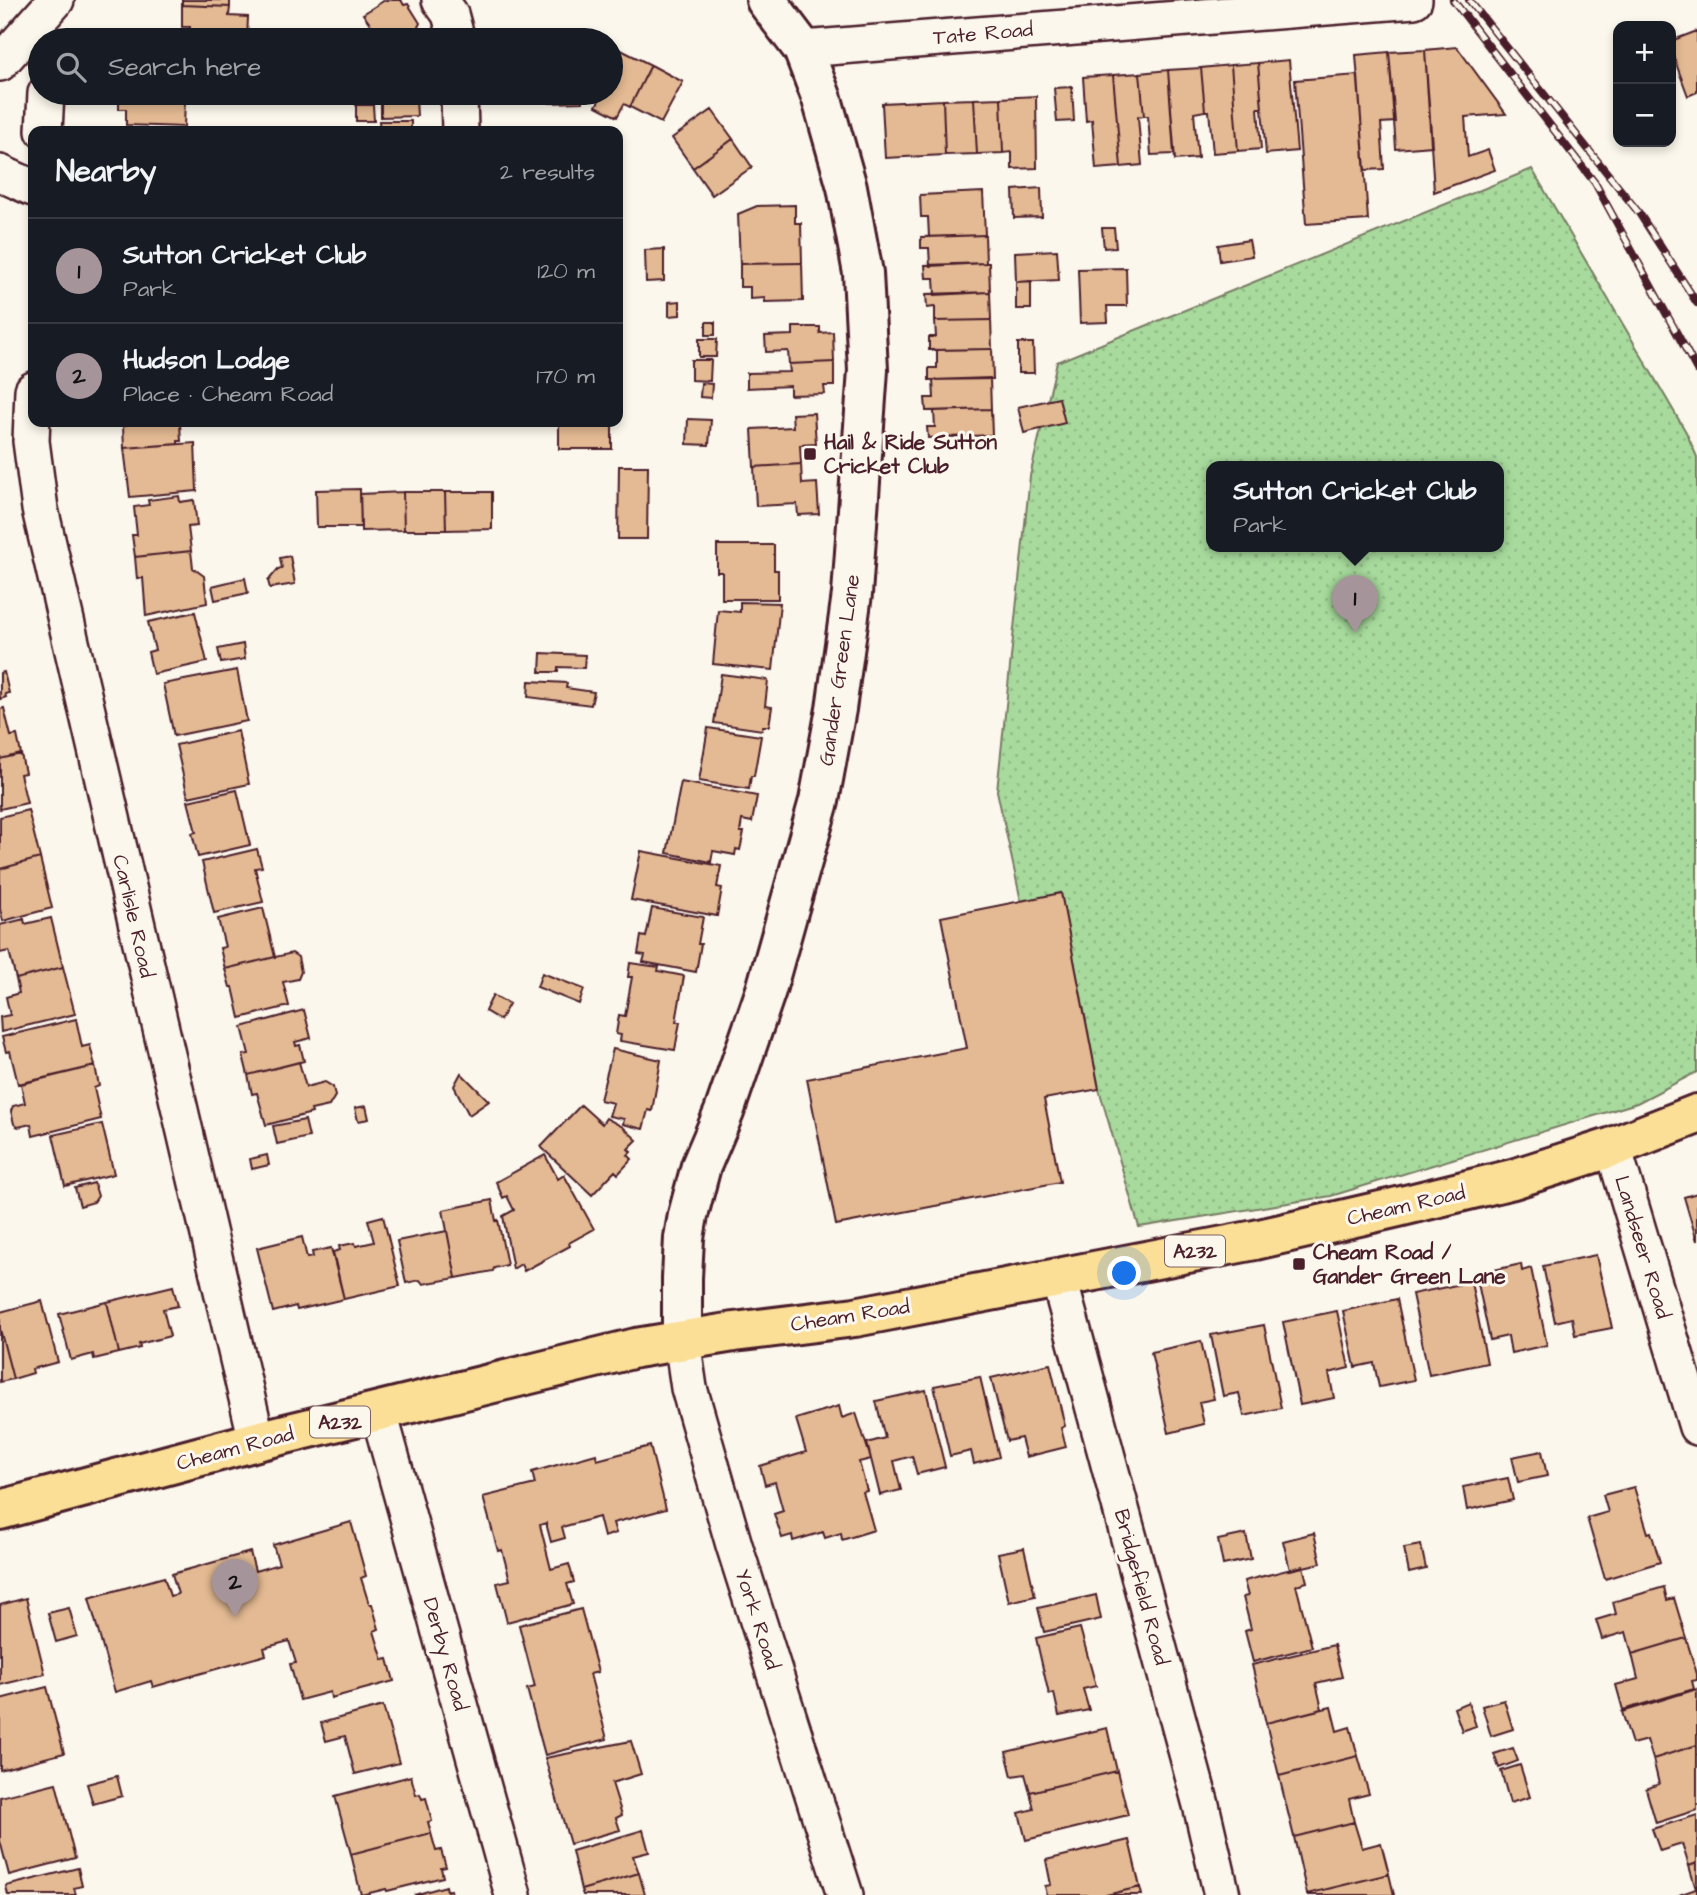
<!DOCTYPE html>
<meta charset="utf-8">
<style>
:root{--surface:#171b24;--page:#20242c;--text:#f1f3f6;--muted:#9ea1a6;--line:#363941;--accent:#a6949b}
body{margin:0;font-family:"Architects Daughter",sans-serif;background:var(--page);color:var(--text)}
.controls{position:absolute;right:21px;top:21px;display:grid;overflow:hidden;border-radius:14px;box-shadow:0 4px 10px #0003}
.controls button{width:63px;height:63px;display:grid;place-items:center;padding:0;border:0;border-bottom:2px solid var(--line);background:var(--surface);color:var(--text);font:35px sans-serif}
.you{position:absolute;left:1125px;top:1274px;width:24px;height:24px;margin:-18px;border:5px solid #fff;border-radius:50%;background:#1a73e8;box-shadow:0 0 0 10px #1a73e833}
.badge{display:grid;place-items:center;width:46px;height:46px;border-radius:50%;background:var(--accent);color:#111;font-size:23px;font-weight:700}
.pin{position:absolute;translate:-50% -58px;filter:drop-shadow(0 2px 4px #0008)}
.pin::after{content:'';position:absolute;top:37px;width:24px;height:21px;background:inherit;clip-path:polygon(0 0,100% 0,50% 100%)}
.popup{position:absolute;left:1206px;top:461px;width:298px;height:91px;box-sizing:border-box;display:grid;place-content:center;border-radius:14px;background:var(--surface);filter:drop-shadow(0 2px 5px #0005);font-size:23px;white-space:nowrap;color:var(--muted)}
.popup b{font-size:26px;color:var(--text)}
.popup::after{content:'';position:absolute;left:50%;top:100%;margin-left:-14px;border:14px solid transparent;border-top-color:var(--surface)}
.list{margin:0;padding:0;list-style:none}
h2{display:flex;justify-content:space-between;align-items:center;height:91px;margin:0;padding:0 28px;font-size:30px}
h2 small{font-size:23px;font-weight:400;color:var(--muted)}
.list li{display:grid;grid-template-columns:46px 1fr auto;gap:21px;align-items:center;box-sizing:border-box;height:105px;padding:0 28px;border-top:2px solid var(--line)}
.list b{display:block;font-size:26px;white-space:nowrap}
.list p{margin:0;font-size:23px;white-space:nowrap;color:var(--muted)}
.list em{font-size:23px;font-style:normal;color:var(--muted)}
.icon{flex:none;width:38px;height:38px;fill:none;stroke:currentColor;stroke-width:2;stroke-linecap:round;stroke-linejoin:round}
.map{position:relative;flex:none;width:1697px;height:1895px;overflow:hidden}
.search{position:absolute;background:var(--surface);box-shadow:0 4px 10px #0003;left:28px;top:28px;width:595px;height:77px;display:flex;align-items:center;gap:18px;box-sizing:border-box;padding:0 24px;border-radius:38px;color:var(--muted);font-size:26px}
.panel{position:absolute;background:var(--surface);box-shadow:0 4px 10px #0003;left:28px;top:126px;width:595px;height:301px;border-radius:14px}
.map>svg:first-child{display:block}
.park{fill:url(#park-dots);stroke:#787c64;stroke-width:2;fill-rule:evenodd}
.building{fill:#e3ba93;stroke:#4a1f2b;stroke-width:2}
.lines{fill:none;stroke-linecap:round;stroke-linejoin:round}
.minor-casing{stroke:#4a1f2b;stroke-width:40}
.tertiary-casing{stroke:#4a1f2b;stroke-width:44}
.trunk-casing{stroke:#4a1f2b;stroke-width:44}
.minor{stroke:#fbf7ec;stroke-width:35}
.tertiary{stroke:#fbf7ec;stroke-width:38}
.trunk{stroke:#fbdf96;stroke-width:38}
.rail-casing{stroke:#4a1f2b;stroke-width:8}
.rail{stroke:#fbf7ec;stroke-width:5;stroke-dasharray:16;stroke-linecap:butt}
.poi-dot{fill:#4a1f2b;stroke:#fbf7ec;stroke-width:2.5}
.labels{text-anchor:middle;stroke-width:6;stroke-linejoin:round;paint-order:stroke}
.shield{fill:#fbf7ec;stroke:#7f6065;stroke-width:2}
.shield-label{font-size:19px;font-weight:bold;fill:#4a1f2b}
.street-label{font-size:21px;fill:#4a1f2b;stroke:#fbf7ec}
.poi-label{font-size:21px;font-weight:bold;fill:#4a1f2b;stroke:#fbf7ec;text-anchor:start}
</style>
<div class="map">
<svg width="1697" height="1895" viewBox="0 0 1697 1895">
<defs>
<pattern id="park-dots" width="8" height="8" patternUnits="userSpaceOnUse" patternTransform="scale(1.75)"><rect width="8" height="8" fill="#a7da9c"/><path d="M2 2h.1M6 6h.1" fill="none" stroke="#91bb87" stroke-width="1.8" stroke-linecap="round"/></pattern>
</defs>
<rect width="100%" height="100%" fill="#fbf7ec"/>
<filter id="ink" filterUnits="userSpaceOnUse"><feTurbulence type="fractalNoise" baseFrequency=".0143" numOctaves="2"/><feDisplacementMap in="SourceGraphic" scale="14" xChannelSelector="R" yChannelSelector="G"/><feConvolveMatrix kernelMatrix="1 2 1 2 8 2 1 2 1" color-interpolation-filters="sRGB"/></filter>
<g filter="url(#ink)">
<path class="park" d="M1532,169L1686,432L1697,457V1072L1637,1103L1331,1196L1139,1227L1099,1089L1061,894L1021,901L997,791L1030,476L1057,362ZM1212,467H1498V547H1212Z"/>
<path class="building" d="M182,0H230V7L182,5Z
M385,0H401L404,5L408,4L420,23L417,29H423V40H375V31L363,14Z
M182,5L230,7L229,16L248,17L247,40H189L190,27H182Z
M1697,31V92L1688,96L1671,50V41Z
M1457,47L1506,114L1465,117L1468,157L1488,150L1495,170L1434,192L1425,50Z
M621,50L651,65L630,107L624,104L617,117L596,106L602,95L599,93H611V69Z
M1425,50L1432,146L1396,149L1389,52Z
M1389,52L1395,122L1381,123L1384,169L1365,170L1356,55Z
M1289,60L1297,151L1266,154L1258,63Z
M1258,63L1262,108H1258L1261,149L1238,151L1231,65Z
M651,65L683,82L661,123L630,107Z
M1231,65L1238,151L1213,153L1209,111H1205L1201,68Z
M1201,68L1205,111L1194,113L1198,158L1175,160L1168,70Z
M1168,70L1174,154L1151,155L1148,116H1144L1140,73Z
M1140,73L1144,116L1138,117L1142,165L1121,167L1113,75Z
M1113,75L1121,167L1096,169L1092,120L1086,121L1083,77Z
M1358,75L1368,220L1306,224L1295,80Z
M1072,87L1074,121L1057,122L1054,88Z
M119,93H166V99H185L184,127L126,125V109H119Z
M359,93H424V99H416L417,116L381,117V100H360Z
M550,93H582V102L550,103Z
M1036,96L1037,168L1012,169V152L1003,153L1001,98Z
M1001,98L1003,153L977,154L974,99Z
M974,99L977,154L945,155L943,100Z
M943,100L945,155L885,158L882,103Z
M356,105H373L374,121H356Z
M712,110L733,139L693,168L672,138Z
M379,121H411V131H380Z
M733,139L752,167L712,195L693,168Z
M1041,188L1042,217L1014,218L1013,190Z
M983,192L985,235L929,237L928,217H921L920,195Z
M795,205V223H801L802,263L740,264L738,214L757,206Z
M1102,228H1114L1116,247L1104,248Z
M985,235L986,263L930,266L929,248H921V237Z
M1249,240L1252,256L1220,261L1218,245Z
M664,249V281L646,282L645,250Z
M1057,250L1059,280L1016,282L1015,252Z
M802,263L803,301L765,302V298L750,299V287H740V264Z
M986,263H989L990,292L935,295L934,278H926L925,265Z
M1126,268L1127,306H1107L1108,322L1080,323L1078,269Z
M1031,281V309H1016V282Z
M990,292L991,320L935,321V307L927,308L926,294Z
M680,301V315L669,316V302Z
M991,320L992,349L929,350V337H936L935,321Z
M706,322H715V335H706Z
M793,327H820V333L833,332L834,362L789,364L788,351L766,352L765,336L793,335Z
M699,339H717L716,357H699Z
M1018,343H1033L1034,373H1018Z
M992,349L993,379L929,380V368H937V350Z
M691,360H711L710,381L691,380Z
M834,362V386H824L825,394L790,395V386L747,388V373L790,372L789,364Z
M990,378L991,409L926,411L925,398H934L933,380Z
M701,383L712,384L711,398L700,397Z
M1059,398L1065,423L1024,433L1018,407Z
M991,409L992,435L928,438L927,427H935L934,411Z
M814,413L816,444L800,445L801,464L754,467L752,429L793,427L792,414Z
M688,419L711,420L709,445L687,444Z
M126,422L180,423L181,441H178V444L124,448L123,426H126Z
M559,422H612V449H559Z
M195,443L197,491L130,497L124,448Z
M801,464L802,484L817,483L819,514L798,515L797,504L756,506L754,467Z
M619,466H648L647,539H618Z
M360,489L361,527H317L316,490Z
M403,492L404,530L361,531L360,494Z
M403,492H445L446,530H404Z
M445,492H492V529L446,530Z
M179,496L180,502L194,500L197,526L188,527L191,551L135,557L132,535H137L134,507L149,505L148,500Z
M717,545H774V570H778V599H722V572H717Z
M191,551L193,568L204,576L207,603L146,616L143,578L137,579L135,557Z
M290,556L295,584L270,588L268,581L278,569L282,568L280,558Z
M245,578L248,593L215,600L212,586Z
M740,602L780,603L773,670L713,664L718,610L740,612Z
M195,612L207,662L153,674L148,652L155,650L148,622Z
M243,644L245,659L221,663L218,649Z
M541,653L585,655L584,668L558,667V672H540Z
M237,670L247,721L174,736L163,684Z
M4,672L9,693L5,694L6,697L0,699V673Z
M721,674L768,680L765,706L772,707L769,726H763L762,730L714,723Z
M529,681L567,683L566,688L594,692L591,705L528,697Z
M4,708L11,736L17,735L21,754L0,759V709Z
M708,728L761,736L754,776H751L749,789L699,781Z
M238,731L249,784L188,797L176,745Z
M21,754L25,773L20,774L27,803L0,809V759Z
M681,782L757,796L752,822L742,820L740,832H744L740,850L736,849L735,855L713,851L711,862L667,853Z
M237,790L250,845L198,857L192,833L196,832L188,801Z
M28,810L40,858L0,869V817Z
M257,849L262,867L255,868L263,902L214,913L202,862Z
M641,851L721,866L717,887L722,888L717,916L631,900Z
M40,858L52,908L3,921L0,909V869Z
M1061,893L1099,1089L1044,1099L1060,1182L836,1225L807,1079L967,1048L941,917Z
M263,908L275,957L225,969L220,948L225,947L218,919Z
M652,908L703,917L698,944H701L696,972L643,962L645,955L638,954L641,936L646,937Z
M51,918L63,967L16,979L9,951L0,953V925L24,919L25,924Z
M292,953L298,957L301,972L298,979L283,982L289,1006L240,1018L233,987H230L225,969Z
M630,963L659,967L658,971L684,976L676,1022H680L675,1050L620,1041L621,1035L616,1034L619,1015L625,1016L632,977H628Z
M63,967L75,1014L1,1032L0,1017L10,1015L6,997L19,993L16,979Z
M542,973L584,989L579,1004L537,987Z
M493,995L509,1004L500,1020L485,1011Z
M304,1010L311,1038L295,1042L296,1046L300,1045L304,1061L248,1075L243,1055L249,1054L242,1027Z
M76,1019L82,1047L90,1045L95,1066L18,1084L10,1051L6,1052L2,1037Z
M613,1049L661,1060L652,1111L648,1110L643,1129L623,1124L624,1119L609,1116L613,1103L600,1100Z
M299,1062L306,1087L325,1082L333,1087L335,1096L329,1106L311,1110L312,1113L266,1125L257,1093L252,1094L248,1075Z
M95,1066L99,1086L94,1088L101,1119L33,1136L31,1124L18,1127L14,1124L11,1111L13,1106L25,1103L21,1084Z
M461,1073L489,1101L469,1115L454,1086Z
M581,1105L602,1124L606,1118L623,1127L637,1140L628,1149L631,1152L628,1155L632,1159L618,1174L615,1171L592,1195L541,1147Z
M366,1106L369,1119L358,1121L355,1108Z
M305,1120L309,1137L277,1144L273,1126Z
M102,1124L114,1174L65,1186L53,1135Z
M267,1155L269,1165L252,1169L250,1159Z
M545,1155L558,1179L564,1175L594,1229L569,1243L570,1246L524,1271L521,1264L513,1269L503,1216L514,1210L507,1196L503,1198L496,1182Z
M94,1183L98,1196L94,1202L80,1206L75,1188Z
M1697,1193V1241L1684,1197Z
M492,1200L496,1221L498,1220L507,1265L494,1268L493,1271L456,1278L443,1210Z
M383,1216L400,1286L344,1299L333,1252L340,1250L339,1246L355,1243L356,1246L374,1242L368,1220Z
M447,1231L456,1278L423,1284L420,1280L406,1283L397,1241Z
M302,1237L307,1258L313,1257L312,1252L331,1248L344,1299L297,1310L296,1306L273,1312L257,1248Z
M1596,1255L1612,1328L1575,1335L1572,1318L1555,1322L1543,1266Z
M1521,1264L1522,1271L1531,1268L1547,1345L1511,1353L1508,1336L1490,1340L1476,1274Z
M1471,1282L1487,1363L1429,1375L1412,1294Z
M173,1286L178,1306L163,1309L170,1336L139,1344L140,1348L119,1353L107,1302Z
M1397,1299L1414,1380L1379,1387L1374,1363L1355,1367L1343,1311Z
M42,1301L58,1362L32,1369L33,1373L13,1379L0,1329V1312Z
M107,1302L119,1353L94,1359L93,1354L71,1360L59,1314Z
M1337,1311L1349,1368L1329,1373L1334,1398L1300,1405L1283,1322Z
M1264,1325L1281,1408L1244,1416L1239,1393L1223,1396L1211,1335Z
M0,1329L13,1379L0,1382Z
M1201,1341L1214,1399L1199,1402L1204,1424L1169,1433L1151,1352Z
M1050,1364L1065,1426L1061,1428L1066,1447L1026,1457L1021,1438L1007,1441L991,1378Z
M980,1377L999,1457L974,1464L971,1451L950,1456L934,1386Z
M926,1390L945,1467L917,1474L912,1456L894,1461L901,1490L880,1495L867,1443L885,1438L876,1401Z
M839,1406L842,1418L856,1413L871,1459L859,1462L867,1491L863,1492L874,1530L842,1540L841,1533L825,1538L823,1532L793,1541L792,1535L782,1538L774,1514L783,1511L775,1482L765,1485L760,1466L806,1452L796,1419Z
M650,1446L666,1509L613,1523L616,1533L604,1537L599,1517L562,1527L565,1538L551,1542L546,1523L540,1525L551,1569L569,1564L574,1582L567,1584L573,1604L507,1622L497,1583L510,1580L502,1550L498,1551L483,1497L535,1484L532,1472L596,1454L597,1460Z
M1542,1451L1547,1476L1518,1482L1512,1457Z
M1508,1478L1513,1500L1467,1510L1463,1487Z
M1634,1487L1648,1533L1651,1532L1660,1562L1605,1579L1587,1518L1608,1512L1603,1495Z
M351,1522L366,1576L361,1578L369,1604H372L379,1629L374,1631L383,1660L388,1659L394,1681L331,1698L330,1692L300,1700L290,1664L296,1663L289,1641L264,1648L266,1655L153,1687L151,1681L115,1692L89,1598L164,1577L170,1596L178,1594L172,1574L250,1552L255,1571L279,1564L273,1545Z
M1314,1533L1321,1563L1290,1570L1283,1541Z
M1246,1534L1251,1559L1223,1565L1218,1540Z
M1421,1545L1426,1569L1409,1573L1404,1548Z
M1024,1548L1035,1596L1009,1602L998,1553Z
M1303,1566L1307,1582L1296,1585L1312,1647L1253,1662L1245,1631L1251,1629L1243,1597L1248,1596L1244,1581Z
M1664,1587L1667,1600L1674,1598L1686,1638L1632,1654L1626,1632L1602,1639L1596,1620L1616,1614L1613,1602Z
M1096,1595L1101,1619L1044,1632L1038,1608Z
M26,1598L45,1674L0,1685V1605Z
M69,1608L77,1636L56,1642L48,1613Z
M581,1609L598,1672L590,1674L607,1739L545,1755L527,1689L535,1687L519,1625Z
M1080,1628L1096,1686L1083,1689L1089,1710L1059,1716L1054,1693L1049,1695L1036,1638Z
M1686,1638L1697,1674V1680L1692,1681L1694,1689L1623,1710L1616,1685L1638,1679L1632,1654Z
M1334,1645L1342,1677L1316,1683L1322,1709L1266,1723L1252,1665Z
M47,1687L64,1753L0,1770V1699Z
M1697,1689V1745L1653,1759L1647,1740L1632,1744L1622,1712Z
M1504,1700L1513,1729L1491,1736L1482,1706Z
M1468,1702L1476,1726L1462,1731L1454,1708Z
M383,1706L399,1763L355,1774L345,1736L326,1741L321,1723Z
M1331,1707L1337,1731L1350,1727L1358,1756L1279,1776L1266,1723Z
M1107,1728L1117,1771L1030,1792L1025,1774L1012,1776L1006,1752Z
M631,1741L641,1774L612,1783L622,1815L616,1818L620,1830L570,1844L545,1758Z
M1697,1745V1810L1656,1823L1646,1789L1659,1784L1653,1759Z
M1513,1748L1518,1761L1499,1768L1494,1754Z
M1358,1756L1369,1794L1349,1799L1354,1822L1294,1837L1279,1776Z
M1520,1765L1530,1797L1510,1803L1501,1771Z
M1117,1771L1128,1815L1026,1840L1019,1813L1034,1809L1030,1792Z
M117,1776L122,1796L93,1804L87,1784Z
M411,1776L416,1795L420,1794L422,1799L426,1798L432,1821L428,1822L431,1833L351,1854L335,1796Z
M56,1783L75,1858L9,1875L0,1841V1797Z
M1697,1815V1863L1689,1866L1682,1844L1660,1851L1652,1829Z
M1354,1822L1362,1848L1381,1843L1389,1874L1307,1894L1294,1837Z
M643,1830L649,1852L633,1856L639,1873L581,1890L572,1851Z
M431,1833L436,1851L441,1850L446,1867L441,1868L443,1877L387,1891L386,1889L361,1895L351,1854Z
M1129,1840L1140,1887L1106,1895H1047L1045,1886L1051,1885L1046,1860Z
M1697,1863V1895H1679L1696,1889L1689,1866Z
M78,1868L82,1886L74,1888L76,1895H8L6,1886Z
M639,1873L645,1895H583L581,1890Z
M1389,1874L1394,1895H1307V1894Z
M446,1886L447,1891L451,1890L452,1895H414Z
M1140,1887L1142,1895H1106Z"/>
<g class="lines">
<g class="minor-casing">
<path id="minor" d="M440,0L450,14L457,40
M803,49L1414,0
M0,63L56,0
M459,93L460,131
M44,131L46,93
M0,173L33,188
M33,390L31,441L40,509L257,1441
M1613,1147L1697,1427
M1059,1279L1201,1805L1222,1895
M682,1340L689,1388L734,1545L845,1895
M379,1413L513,1895"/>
</g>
<g class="tertiary-casing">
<path id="tertiary" d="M682,1340V1278L684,1238L688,1215L701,1166L724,1112L766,990L819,801L836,709L852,594L868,370L863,273L847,187L822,99L803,49L766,0"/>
</g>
<g class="trunk-casing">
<path id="trunk" d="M0,1510L257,1441L636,1348L734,1332L855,1317L1255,1240L1398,1207L1513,1179L1613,1147L1697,1114"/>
</g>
<use href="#minor" class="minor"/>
<use href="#tertiary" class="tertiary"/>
<use href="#trunk" class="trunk"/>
<g class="rail-casing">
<path id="rail" d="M1453,0L1595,183L1697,370
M1469,0L1639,213L1697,303"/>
</g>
<use href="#rail" class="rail"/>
</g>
</g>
<g class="poi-dot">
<rect x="803" y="447" width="14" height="14" rx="3.5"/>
<rect x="1292" y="1257" width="14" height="14" rx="3.5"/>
</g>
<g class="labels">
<g class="shield">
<rect x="1165" y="1235.5" width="60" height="31" rx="5"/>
<rect x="310" y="1406.5" width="60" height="31" rx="5"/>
</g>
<g class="shield-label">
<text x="1195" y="1258">A232</text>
<text x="340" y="1429">A232</text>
</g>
<g class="street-label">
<text transform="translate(983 33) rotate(-5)" y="7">Tate Road</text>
<text transform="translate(839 670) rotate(-82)" y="7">Gander Green Lane</text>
<text transform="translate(134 916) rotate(77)" y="7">Carlisle Road</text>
<text transform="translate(1406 1205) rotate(-13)" y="7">Cheam Road</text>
<text transform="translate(1643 1247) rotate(73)" y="7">Landseer Road</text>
<text transform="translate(850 1315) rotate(-9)" y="7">Cheam Road</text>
<text transform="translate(235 1448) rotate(-15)" y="7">Cheam Road</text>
<text transform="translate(1142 1587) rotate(75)" y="7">Bridgefield Road</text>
<text transform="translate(758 1619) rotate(72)" y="7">York Road</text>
<text transform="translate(446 1654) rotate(74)" y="7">Derby Road</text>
</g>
<g class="poi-label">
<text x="824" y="449">Hail &amp; Ride Sutton<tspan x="824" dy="24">Cricket Club</tspan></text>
<text x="1313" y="1259">Cheam Road /<tspan x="1313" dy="24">Gander Green Lane</tspan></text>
</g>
</g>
</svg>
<div class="controls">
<button>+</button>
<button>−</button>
</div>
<div class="you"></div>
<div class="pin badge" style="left:1355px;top:633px">1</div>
<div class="popup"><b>Sutton Cricket Club</b>Park</div>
<div class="pin badge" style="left:235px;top:1617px">2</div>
<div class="search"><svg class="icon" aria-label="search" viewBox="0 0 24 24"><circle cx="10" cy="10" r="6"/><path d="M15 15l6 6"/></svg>Search here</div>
<section class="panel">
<h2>Nearby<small>2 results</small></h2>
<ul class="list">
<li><span class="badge">1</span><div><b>Sutton Cricket Club</b><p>Park</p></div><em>120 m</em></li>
<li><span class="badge">2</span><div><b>Hudson Lodge</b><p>Place · Cheam Road</p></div><em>170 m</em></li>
</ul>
</section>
</div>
